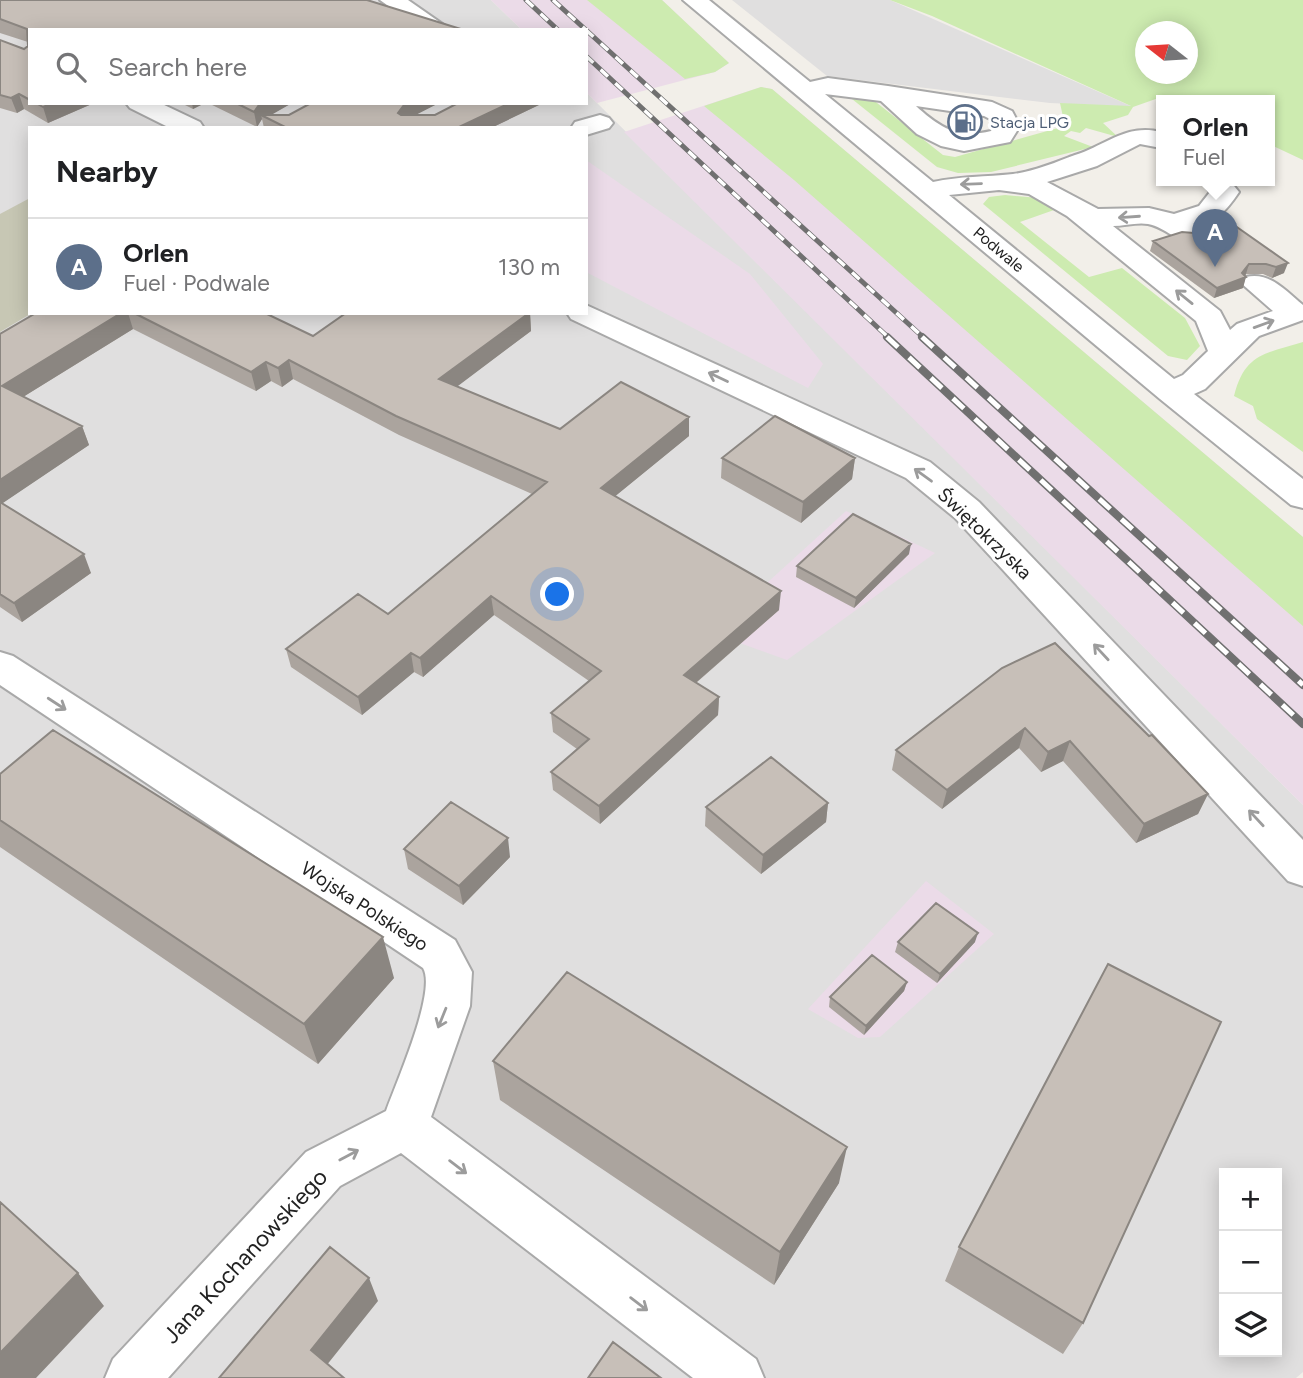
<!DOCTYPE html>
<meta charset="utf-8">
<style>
:root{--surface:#fff;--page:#f6f6f6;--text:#202124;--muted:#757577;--line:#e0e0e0;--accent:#d40000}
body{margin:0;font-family:Figtree,sans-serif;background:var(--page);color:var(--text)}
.controls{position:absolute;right:21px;bottom:21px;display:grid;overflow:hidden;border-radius:0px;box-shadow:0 4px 18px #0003}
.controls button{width:63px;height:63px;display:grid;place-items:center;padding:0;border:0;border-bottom:2px solid var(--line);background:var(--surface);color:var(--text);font:35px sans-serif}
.compass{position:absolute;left:1135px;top:21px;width:63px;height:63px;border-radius:50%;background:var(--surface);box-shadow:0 4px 18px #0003;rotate:287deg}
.you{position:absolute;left:558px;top:595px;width:24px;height:24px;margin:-18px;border:5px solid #fff;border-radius:50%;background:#1a73e8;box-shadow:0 0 0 10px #1a73e833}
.badge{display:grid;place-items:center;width:46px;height:46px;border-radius:50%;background:var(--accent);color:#fff;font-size:23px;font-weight:700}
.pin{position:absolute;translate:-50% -58px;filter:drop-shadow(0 2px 4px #0008)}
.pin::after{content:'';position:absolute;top:37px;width:24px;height:21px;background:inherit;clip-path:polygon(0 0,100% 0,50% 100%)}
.popup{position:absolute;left:1156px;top:95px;width:119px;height:91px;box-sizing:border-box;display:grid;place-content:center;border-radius:0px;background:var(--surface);filter:drop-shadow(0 2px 5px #0005);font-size:23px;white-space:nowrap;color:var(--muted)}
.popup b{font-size:26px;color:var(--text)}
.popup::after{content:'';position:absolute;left:50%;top:100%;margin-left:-14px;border:14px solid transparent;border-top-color:var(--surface)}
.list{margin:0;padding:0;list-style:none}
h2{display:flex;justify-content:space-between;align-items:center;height:91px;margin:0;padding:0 28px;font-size:30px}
h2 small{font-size:23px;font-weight:400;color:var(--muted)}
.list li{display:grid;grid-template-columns:46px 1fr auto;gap:21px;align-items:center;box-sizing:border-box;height:98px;padding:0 28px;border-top:2px solid var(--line)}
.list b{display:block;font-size:26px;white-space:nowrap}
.list p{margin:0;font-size:23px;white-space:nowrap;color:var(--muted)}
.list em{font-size:23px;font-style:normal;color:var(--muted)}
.icon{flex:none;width:38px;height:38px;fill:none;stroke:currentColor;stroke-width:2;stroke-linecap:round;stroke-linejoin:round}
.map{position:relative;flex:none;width:1303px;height:1378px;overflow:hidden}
.search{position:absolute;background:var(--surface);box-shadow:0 4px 18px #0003;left:28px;top:28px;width:560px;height:77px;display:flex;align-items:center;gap:18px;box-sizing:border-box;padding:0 24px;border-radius:0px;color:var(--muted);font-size:26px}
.panel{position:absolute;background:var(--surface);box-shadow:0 4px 18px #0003;left:28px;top:126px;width:560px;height:189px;border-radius:0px}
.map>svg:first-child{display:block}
.residential{fill:#e0dfdf;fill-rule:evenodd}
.industrial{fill:#ebdbe8}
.construction{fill:#c7c7b4}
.grass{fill:#cdebb0;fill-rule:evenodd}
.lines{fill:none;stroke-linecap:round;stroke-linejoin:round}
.minor-casing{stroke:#a9a9a9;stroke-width:4}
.minor{fill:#fff;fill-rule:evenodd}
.rail-far1-casing{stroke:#707070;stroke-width:5}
.rail-casing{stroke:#707070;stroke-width:8}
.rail-far1{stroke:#fff;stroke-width:3.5;stroke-dasharray:10;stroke-linecap:butt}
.rail{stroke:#fff;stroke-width:5;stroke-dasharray:15;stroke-linecap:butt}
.wall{fill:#aba49e}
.shaded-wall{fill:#8b8681}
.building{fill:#c7bfb8;stroke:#8b8681;stroke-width:2}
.oneway{stroke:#9c9c9c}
.labels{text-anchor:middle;stroke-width:6;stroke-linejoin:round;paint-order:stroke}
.far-service-label{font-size:16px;fill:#4e5e75;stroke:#fff;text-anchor:start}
.far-street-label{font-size:16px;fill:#222;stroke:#fff}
.street-label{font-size:19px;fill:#222;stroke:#fff}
.near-street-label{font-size:23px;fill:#222;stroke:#fff}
</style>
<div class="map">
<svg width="1303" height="1378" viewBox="0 0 1303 1378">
<rect width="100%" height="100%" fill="#f2efe9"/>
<path class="residential" d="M0,0H491L522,30H30V103H586V92L1303,805V1372L1296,1378H0ZM30,128H586V313H30ZM1224,1173H1277V1352H1224Z
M732,0H890L1133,107L1050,103L827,76Z"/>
<path class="industrial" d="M491,0H662L729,63L715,72L597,103L586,92V30H522Z
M761,87L772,89L1303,537V805L624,132Z
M586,160L750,274L823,364L808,388L586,272Z
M846,511L935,553L787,660L712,633Z
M926,881L994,934L880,1037L858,1038L808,1009Z"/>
<path class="construction" d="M30,198V313H32L0,332V214Z"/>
<path class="grass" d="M587,0H662L729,63L715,72L685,79Z
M890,0H1303V160L1269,144V101H1180L1167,95L1133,107L1128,115L1103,123L1118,137L1086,128L1080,133L1071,131L1064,136L1093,147L991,172L958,173L937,167L847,95L872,99L943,155L955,157L1065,126L1060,103L1131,106L932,16ZM1146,32H1188V74H1146Z
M761,87L772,89L1303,537V626L794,180L704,106Z
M1005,195L1039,198L1054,210L1020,222L1089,277L1122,268L1185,318L1200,346L1187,360L1168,356L983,204L989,197Z
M1303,342V452L1257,419L1253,406L1234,396C1245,353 1265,354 1303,342Z"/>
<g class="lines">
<g class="minor-casing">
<path id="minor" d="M380,0H408L451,30H422Z
M683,0H709L810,82L828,78L888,86L992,102L1012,111L1020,126L1010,142L964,151L941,146L917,134L881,101L825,94L933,182C960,176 986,177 1013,174C1033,172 1056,162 1075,155C1106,145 1127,123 1161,132V148L1140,144L1097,166L1047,182L1098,209L1149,208L1174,214L1199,206L1210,192L1202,181H1230L1239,192C1224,214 1220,217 1195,226L1206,236L1202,242C1180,248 1169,228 1148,224C1137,222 1124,226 1113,226L1220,311L1230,330L1237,324L1273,311L1241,283L1246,277C1269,271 1286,291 1303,305V320L1259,336L1205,389L1194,394L1303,479V508L1291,505L1160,399ZM916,106L984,116L992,120L994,126L991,131C958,139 940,128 916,106ZM999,190L1029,194L1067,216L1196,321L1208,351L1183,375L1174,379L949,195Z
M126,103H160L200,122L204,128H170L130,108Z
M600,115L609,118L613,123L609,128L586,135V128H571L575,122Z
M586,305L930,462L979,502L1303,840V886L1288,881L992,558L955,518L906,478L571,319L567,313H586Z
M0,652L13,656L455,940L472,972L470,1006L431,1117L756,1359L764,1378H693L401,1153L340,1186L168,1378H105L113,1359L306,1152L386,1111C396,1083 437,991 423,968L0,685Z"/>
</g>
<use href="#minor" class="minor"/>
<g class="rail-far1-casing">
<path id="rail-far1" d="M526,0L558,30
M553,0L586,30
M586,30L924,338
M586,56L889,338"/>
</g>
<g class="rail-casing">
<path id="rail" d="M887,337L1303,724
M922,337L1303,685"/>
</g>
<use href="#rail-far1" class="rail-far1"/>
<use href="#rail" class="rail"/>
</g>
<path class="wall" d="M0,0L30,30V103H94L48,123L24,109L17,113L0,108V40L24,49L28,46V42L0,33Z
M181,103H205L193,109Z
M208,103H292L270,115H289L311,103H439L414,115H435L541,104L491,128H264L262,119L257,127Z
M1210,223L1284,273L1272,278L1263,274H1246L1243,288L1214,298L1150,251L1153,241L1206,234Z
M36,313H265L313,336L346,313H530L531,331L457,386L560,429L689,417V436L615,496L779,610L696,683L719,697L718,715L600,824L553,790L551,772L577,749L553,732L551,713L589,681L494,615L423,677L414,672L362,715L291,667L286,649L388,614L532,494L399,435L293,379L282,387L271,381L256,391L133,329L23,397L82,426L89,445L2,503L91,573L22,622L0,607V334Z
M722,458H855L852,479L801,523L721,478Z
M909,554L854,608L796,577L797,566Z
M1002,668L1208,794L1198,814L1136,843L1063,761L1041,772L1019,748L942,809L892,770L896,750Z
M0,774L394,978L318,1064L0,847Z
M828,803L826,822L761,874L705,826L706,807Z
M404,849L510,857L463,905L408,869Z
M898,942H975L937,983L895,952Z
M907,982L904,991L864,1035L829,1007L830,997Z
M493,1061L839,1183L774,1285L500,1100Z
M959,1247L1083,1323L1063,1354L945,1281Z"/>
<path class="shaded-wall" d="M19,94L24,109L17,113L11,98Z
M53,103H94L48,123L43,107Z
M192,103H205L193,109Z
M261,103H292L266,118L261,115L262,119L257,127L254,112L259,105Z
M407,103H439L406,120L398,113L404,105Z
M510,103H541V104L491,128H457Z
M1288,263L1284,273L1272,278L1276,267Z
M1249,264L1246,274L1242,279L1246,277L1243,288L1214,298L1217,288L1242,273Z
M121,313H128L133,329L10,405L2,386Z
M529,313H530L531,331L442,398L439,379Z
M289,360L293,379L282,387L278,368Z
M266,362L271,381L256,391L251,372Z
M689,417V436L602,507L601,488Z
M82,426L89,445L0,505V480Z
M855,458L852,479L801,523L803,502Z
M911,544L909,554L854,608L856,598Z
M84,554L91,573L22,622L14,603Z
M781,591L779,610L684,693V675Z
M491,596L494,615L423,677L420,658Z
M411,653L414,672L362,715L358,697Z
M719,697L718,715L600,824L599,806Z
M1025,728L1019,748L942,809L947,790Z
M1070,741L1063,761L1041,772L1048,752Z
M1208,794L1198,814L1136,843L1144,824Z
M828,803L826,822L761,874L763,855Z
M508,838L510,857L463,905L459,886Z
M978,933L975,942L937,983L940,974Z
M383,937L394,978L318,1064L304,1024Z
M907,982L904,991L864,1035L866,1026Z
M847,1147L839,1183L774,1285L780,1252Z
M78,1273L104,1306L36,1378H0V1353Z
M369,1278L378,1301L322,1371L311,1350Z"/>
<path class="building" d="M0,0H367L464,30H30V100L19,94L11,98L0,95V40L24,49L28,46L27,29L0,19Z
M36,103H53L43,107Z
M236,103H261L259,105L254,112Z
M311,103H407L404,105L398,113L401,115H435L458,103H510L457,128H287L261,115H289Z
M1224,218L1288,263L1276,267L1266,264H1249L1242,273L1246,277L1217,288L1153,241L1182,232L1206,234L1211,227L1210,223Z
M36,313H121L2,386L82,426L0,480V334Z
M134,313H265L313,336L346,313H529L439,379L560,429L621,382L689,417L601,488L781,591L684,675L719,697L599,806L551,772L589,739L551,713L601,671L491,596L420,658L411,653L358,697L286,649L358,594L388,614L547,482L396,416L289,360L278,368L266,362L251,372Z
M775,416L855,458L803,502L722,458Z
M0,502L84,554L14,603L0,594Z
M853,514L911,544L856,598L797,566Z
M1055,643L1149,736L1152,735L1208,794L1144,824L1070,741L1048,752L1025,728L947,790L896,750L1002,668Z
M53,730L383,937L304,1024L0,820V774Z
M771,757L828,803L763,855L706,807Z
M451,802L508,838L459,886L404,849Z
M936,903L978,933L940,974L898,942Z
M872,955L907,982L866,1026L830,997Z
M1108,964L1221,1022L1083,1323L959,1247Z
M567,972L847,1147L780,1252L493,1061Z
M0,1202L78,1273L0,1353Z
M330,1247L369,1278L311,1350L344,1378H219Z
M613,1342L661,1378H588Z"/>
<defs><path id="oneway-shaft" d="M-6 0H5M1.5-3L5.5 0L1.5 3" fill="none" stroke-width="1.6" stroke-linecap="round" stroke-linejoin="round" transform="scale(1.75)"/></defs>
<g class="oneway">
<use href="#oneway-shaft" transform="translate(971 184) rotate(178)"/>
<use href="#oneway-shaft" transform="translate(1129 217) rotate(176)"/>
<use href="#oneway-shaft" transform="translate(1184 297) rotate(-141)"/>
<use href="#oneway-shaft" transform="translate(1264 324) rotate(-20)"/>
<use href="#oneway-shaft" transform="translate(718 377) rotate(-155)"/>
<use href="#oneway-shaft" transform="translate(923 475) rotate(-144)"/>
<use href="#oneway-shaft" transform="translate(1101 652) rotate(-133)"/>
<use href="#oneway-shaft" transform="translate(57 704) rotate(33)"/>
<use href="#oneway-shaft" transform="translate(1256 818) rotate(-133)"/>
<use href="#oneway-shaft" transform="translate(442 1018) rotate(112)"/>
<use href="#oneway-shaft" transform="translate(349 1155) rotate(-28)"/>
<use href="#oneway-shaft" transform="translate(458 1167) rotate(37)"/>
<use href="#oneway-shaft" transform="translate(639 1304) rotate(37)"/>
</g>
<defs>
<g id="fuel-ring" transform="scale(1.75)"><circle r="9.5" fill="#fff" stroke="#5c6f8a" stroke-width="1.5"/><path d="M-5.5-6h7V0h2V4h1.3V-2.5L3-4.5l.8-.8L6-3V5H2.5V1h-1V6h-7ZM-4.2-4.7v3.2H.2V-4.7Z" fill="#5c6f8a"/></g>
</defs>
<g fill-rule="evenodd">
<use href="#fuel-ring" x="965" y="122"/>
</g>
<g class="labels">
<g class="far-service-label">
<text x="990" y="128">Stacja LPG</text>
</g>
<g class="far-street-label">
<text transform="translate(999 249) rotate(40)" y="6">Podwale</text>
</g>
<g class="street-label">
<text transform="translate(985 533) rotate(44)" y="7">Świętokrzyska</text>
<text transform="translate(365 906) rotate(33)" y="7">Wojska Polskiego</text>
</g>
<g class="near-street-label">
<text transform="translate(245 1256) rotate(-47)" y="8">Jana Kochanowskiego</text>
</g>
</g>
</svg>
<div class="controls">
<button>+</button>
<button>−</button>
<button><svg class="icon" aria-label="layers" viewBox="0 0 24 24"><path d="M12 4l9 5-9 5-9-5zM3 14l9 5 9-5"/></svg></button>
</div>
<svg class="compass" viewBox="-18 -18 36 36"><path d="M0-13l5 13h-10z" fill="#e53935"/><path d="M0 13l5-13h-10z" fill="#757577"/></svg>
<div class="you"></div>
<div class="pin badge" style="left:1215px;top:267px;background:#5c6f8a">A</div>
<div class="popup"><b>Orlen</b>Fuel</div>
<div class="search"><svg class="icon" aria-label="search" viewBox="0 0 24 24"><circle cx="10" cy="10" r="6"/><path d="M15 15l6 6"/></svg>Search here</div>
<section class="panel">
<h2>Nearby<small></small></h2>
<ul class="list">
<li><span class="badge" style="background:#5c6f8a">A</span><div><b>Orlen</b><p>Fuel · Podwale</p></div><em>130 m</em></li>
</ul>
</section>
</div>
